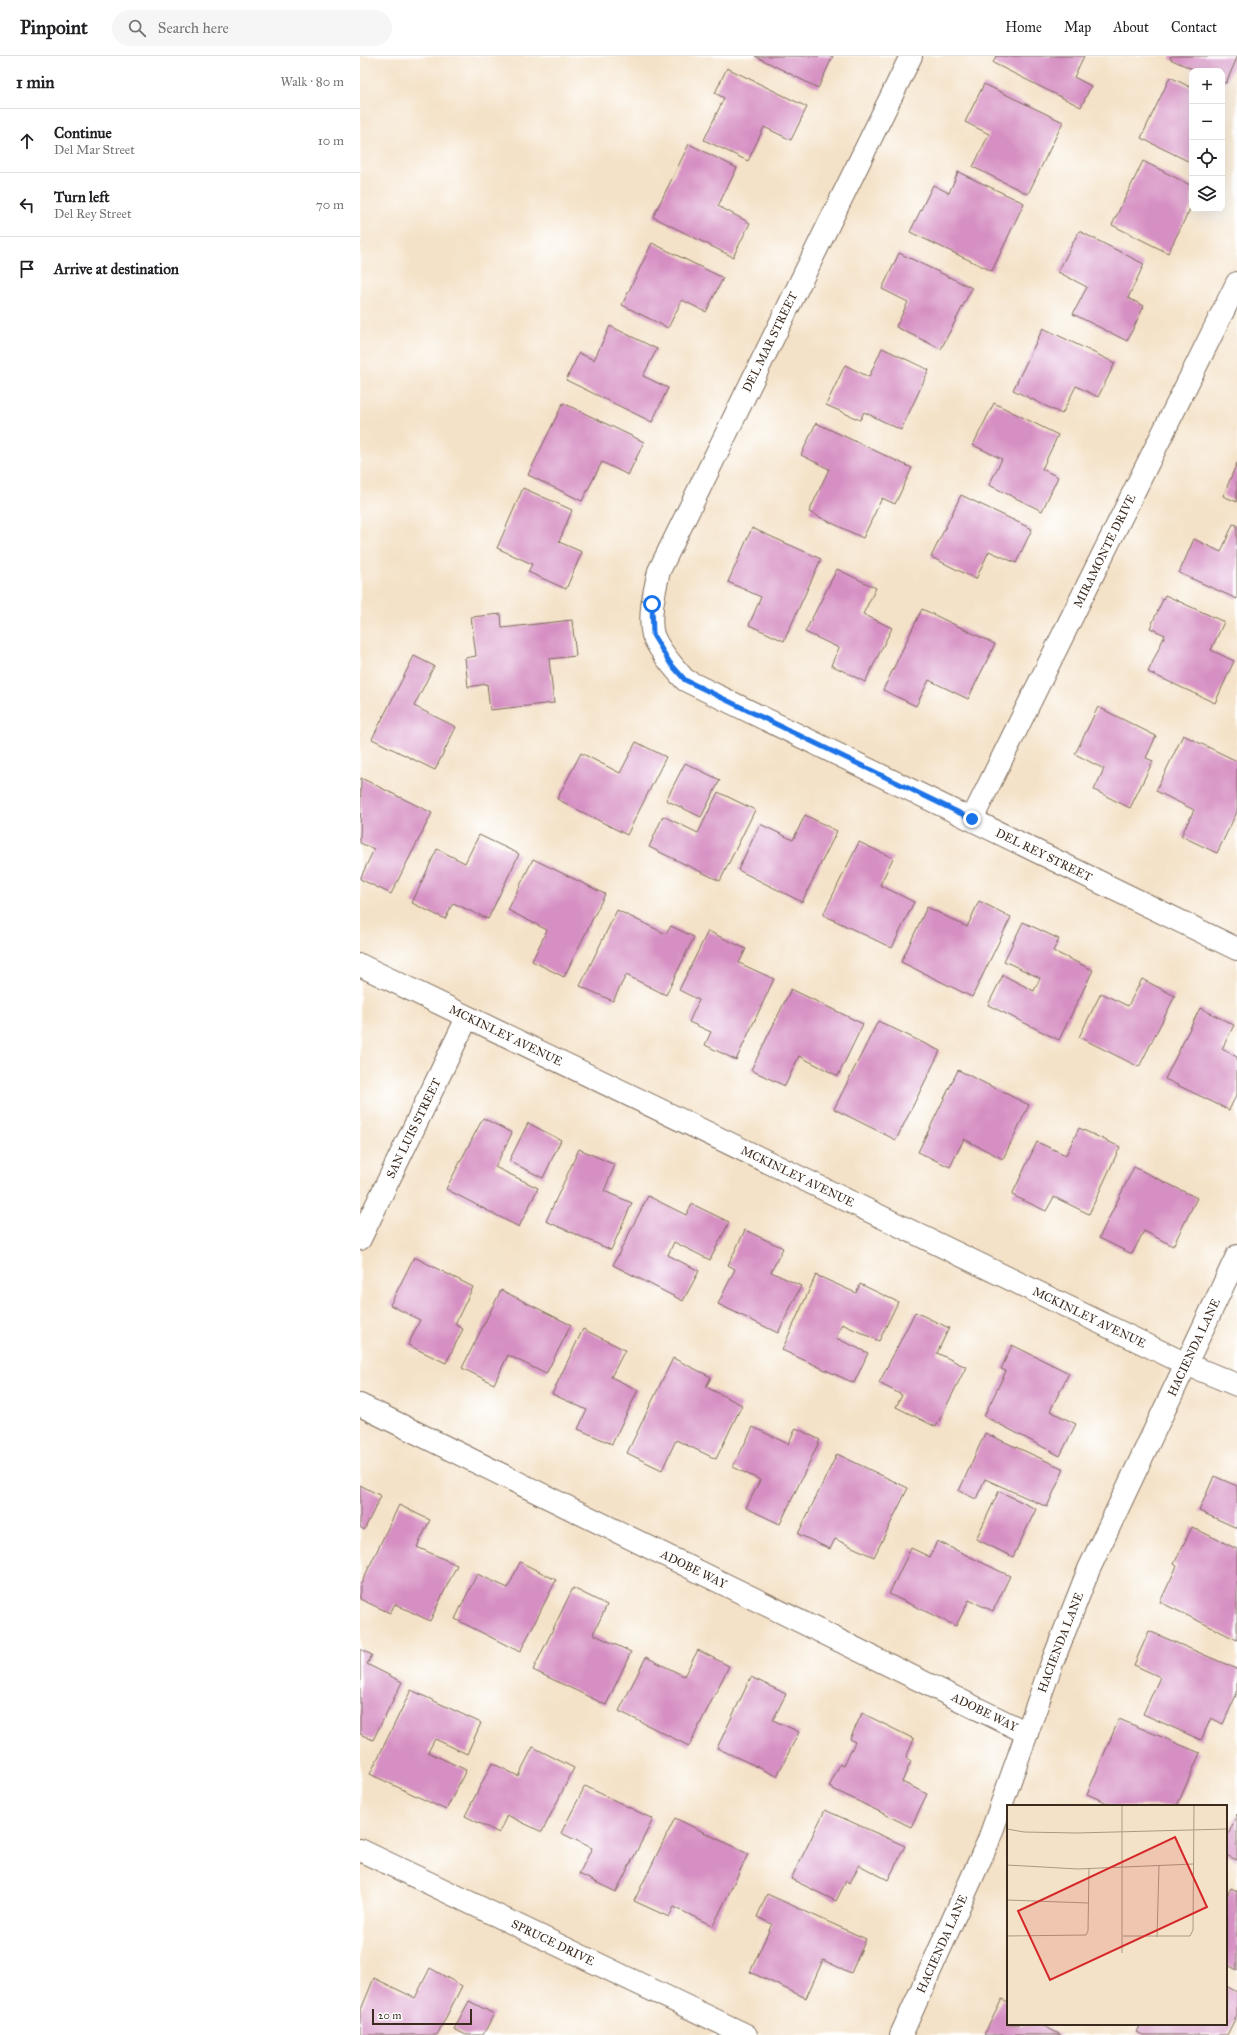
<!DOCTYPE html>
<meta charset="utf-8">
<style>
:root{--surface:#fff;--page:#f6f6f6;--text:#202124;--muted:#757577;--line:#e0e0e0}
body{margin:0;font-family:"IM FELL Great Primer",serif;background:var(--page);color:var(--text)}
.controls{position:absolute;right:12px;top:12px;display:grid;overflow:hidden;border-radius:8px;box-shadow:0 4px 16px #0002}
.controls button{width:36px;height:36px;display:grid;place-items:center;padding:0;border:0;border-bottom:1px solid var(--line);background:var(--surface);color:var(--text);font:20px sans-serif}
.scale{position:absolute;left:12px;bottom:10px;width:100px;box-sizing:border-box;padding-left:4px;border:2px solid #3b2a1e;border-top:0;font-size:11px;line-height:14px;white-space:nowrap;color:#3b2a1e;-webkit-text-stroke:3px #fff;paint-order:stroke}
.stop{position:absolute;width:12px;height:12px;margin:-9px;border:3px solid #1a73e8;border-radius:50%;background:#fff}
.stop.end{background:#1a73e8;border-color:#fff;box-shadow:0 1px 4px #0008}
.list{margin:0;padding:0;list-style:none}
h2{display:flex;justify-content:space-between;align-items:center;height:52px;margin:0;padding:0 16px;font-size:17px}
h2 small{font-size:13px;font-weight:400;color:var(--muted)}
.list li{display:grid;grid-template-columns:26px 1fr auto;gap:12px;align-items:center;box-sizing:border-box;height:64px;padding:0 16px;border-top:1px solid var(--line)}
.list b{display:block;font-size:15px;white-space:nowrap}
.list p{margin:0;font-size:13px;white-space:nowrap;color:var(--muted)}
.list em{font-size:13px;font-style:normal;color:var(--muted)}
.icon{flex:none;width:22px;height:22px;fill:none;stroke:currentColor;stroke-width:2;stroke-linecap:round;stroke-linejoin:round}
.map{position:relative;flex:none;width:877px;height:1979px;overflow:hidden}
header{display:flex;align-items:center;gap:24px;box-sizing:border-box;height:56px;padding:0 20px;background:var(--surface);border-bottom:1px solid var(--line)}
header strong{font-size:19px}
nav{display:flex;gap:22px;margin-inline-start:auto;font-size:14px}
.search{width:280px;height:36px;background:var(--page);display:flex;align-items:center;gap:10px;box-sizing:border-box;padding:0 14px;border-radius:22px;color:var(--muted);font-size:15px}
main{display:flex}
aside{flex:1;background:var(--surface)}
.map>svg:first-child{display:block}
.building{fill:#d68fc2}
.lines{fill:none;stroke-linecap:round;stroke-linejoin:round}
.minor-casing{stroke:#7c6a5a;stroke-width:24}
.minor{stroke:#fff;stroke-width:22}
.route{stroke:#1a73e8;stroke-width:5}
.labels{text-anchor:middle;stroke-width:3.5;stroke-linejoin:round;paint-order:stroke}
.street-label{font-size:12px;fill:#3b2a1e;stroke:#fff}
.inset-road{fill:none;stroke:#aa9884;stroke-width:1}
.view{fill:#d62828;fill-opacity:0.15;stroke:#d62828;stroke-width:2}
.inset-edge{fill:none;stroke:#3b2a1e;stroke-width:2}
</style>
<header>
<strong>Pinpoint</strong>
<div class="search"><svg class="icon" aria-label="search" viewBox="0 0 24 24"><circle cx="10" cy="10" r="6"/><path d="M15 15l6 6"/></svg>Search here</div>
<nav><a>Home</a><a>Map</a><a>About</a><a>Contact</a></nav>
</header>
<main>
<aside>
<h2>1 min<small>Walk · 80 m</small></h2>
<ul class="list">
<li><svg class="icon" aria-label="ahead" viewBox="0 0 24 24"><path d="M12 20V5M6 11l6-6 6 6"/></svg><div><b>Continue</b><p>Del Mar Street</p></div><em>10 m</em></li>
<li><svg class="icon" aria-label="left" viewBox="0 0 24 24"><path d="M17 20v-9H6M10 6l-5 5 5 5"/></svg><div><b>Turn left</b><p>Del Rey Street</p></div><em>70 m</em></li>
<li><svg class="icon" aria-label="arrive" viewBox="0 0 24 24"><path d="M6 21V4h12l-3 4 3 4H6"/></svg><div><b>Arrive at destination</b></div></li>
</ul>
</aside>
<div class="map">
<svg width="877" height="1979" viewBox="0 0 877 1979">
<rect width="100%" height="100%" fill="#fff"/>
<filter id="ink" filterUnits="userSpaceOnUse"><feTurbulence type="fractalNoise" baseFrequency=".025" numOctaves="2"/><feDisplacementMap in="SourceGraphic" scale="8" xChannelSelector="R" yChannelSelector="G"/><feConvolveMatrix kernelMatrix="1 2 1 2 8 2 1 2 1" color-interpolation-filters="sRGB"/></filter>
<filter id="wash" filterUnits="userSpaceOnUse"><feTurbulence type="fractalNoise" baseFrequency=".012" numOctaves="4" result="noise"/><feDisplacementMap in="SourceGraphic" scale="16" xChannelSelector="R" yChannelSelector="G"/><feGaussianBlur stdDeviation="0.9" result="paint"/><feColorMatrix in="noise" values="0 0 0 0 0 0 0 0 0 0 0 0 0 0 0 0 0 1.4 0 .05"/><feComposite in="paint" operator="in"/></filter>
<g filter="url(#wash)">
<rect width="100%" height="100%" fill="#f4e2c8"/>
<g id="blocks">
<path class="building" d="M395,0H473L458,32Z
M636,0H724L714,21L731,30L721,51L633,7Z
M811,0H877V2L866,27L862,26V15H837L810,3Z
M367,12L447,51L431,84L404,71L388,105L344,84L364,42L355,37Z
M810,21L832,32V107L781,82Z
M624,28L703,66L668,138L613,111L629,78L605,66Z
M329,88L377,112L358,150L390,167L373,201L293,161Z
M783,105L832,130V149L808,197L752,169Z
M598,116L664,147L632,215L550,176L573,129L589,137Z
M719,175L784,208L768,242L784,250L767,285L713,258L727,231L698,216Z
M292,187L363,222L346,256L322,244L308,272L262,249Z
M539,197L612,232L581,293L536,271L548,246L522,233Z
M250,270L297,293L283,320L308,332L292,366L206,324L219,297L234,304Z
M683,272L755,307L738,341L716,330L702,358L653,334Z
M522,292L569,314L541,374L504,356L500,364L466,349L485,309L509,321Z
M203,347L284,386L268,419L242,406L222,445L168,419Z
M634,347L698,379L682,413L698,421L682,455L629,429L642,403L613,389Z
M456,367L552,412L535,448L522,442L503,482L449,456L469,413L441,399Z
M877,407V446L863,440Z
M163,432L212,454L199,486L222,496L206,533L168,516L172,508L137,492Z
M601,439L672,473L656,507L629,495L616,523L571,501Z
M873,468L877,469V543L819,517L834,483L861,496Z
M392,472L461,503L424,585L389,569L401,541L368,526Z
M477,513L516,532L503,558L532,572L505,626L471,609L479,592L445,576Z
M805,539L864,566L851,594L874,605L855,647L788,616L805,579L790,572Z
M562,553L635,588L608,643L569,624L556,650L523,634Z
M141,558L142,572L212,564L216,600L189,603L194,647L130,654L127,628L108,631L105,602L116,600L111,561Z
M54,600L74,610L54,650L96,671L75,714L12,683Z
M738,651L796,680L786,702L793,705L770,752L734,734L744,713L715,698Z
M823,679L877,705V756L857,797L821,780L834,754L796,735Z
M276,686L306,701L267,779L197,743L221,697L260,717Z
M325,707L360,724L341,761L306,744Z
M1,722L72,757L31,838L0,823L14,793L0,787Z
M358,736L395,754L360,825L289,791L303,760L338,777Z
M445,759L477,775L442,846L378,814L400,768L433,784Z
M119,779L159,798L128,863L93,847L85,863L52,847L77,793L105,807Z
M499,786L533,802L520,829L554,846L532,892L463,859Z
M173,803L245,838L204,921L172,905L187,874L148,854Z
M619,845L651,861L612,941L541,906L567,851L607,871Z
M257,854L306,878L311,870L334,881L306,939L266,919L253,945L220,930Z
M663,866L699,883L693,895L733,914L699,984L628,949L643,919L674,935L680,922L644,905Z
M348,875L386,893L379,907L414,923L376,1004L345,989L351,976L329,966L339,944L319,934Z
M782,923L815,940L779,1011L719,981L741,937L768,950Z
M431,933L503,968L478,1020L439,1000L425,1030L391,1014Z
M840,952L874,969L862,993L877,1001V1038L869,1054L805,1023Z
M518,965L580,995L536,1084L474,1053Z
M598,1014L669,1049L643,1103L604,1083L590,1111L558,1096Z
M123,1062L152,1077L135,1111L178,1132L159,1171L86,1133Z
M168,1067L201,1084L183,1122L149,1105Z
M719,1072L760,1091L729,1158L694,1141L686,1155L652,1139L677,1086L706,1099Z
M219,1093L255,1109L244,1135L272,1147L251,1194L186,1165Z
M774,1111L837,1142L813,1190L784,1175L772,1198L739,1182Z
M288,1140L326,1159L332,1148L369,1166L350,1204L314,1186L308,1199L339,1215L323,1245L253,1209Z
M385,1174L423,1192L411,1216L441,1230L418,1277L358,1248L375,1213L368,1209Z
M54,1201L113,1231L95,1268L103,1273L86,1307L48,1289L60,1264L30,1249Z
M456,1219L496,1237L500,1228L538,1246L519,1285L482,1268L476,1282L508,1297L494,1327L422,1294Z
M141,1234L211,1269L186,1318L148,1299L134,1328L102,1312Z
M555,1256L589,1272L577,1297L606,1311L576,1371L536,1351L542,1339L519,1327Z
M223,1273L265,1294L251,1321L278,1334L252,1388L218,1373L227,1354L192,1338Z
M652,1289L709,1317L690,1355L716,1368L700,1400L624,1360L646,1315L641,1313Z
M313,1302L351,1321L346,1331L382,1349L356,1403L316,1384L302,1414L267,1397Z
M393,1371L428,1388L436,1372L460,1384L420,1468L386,1452L400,1424L373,1411Z
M625,1377L704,1413L687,1451L625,1423L616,1443L599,1435Z
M477,1398L548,1432L514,1501L475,1483L470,1493L438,1478Z
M854,1420L877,1430V1472L839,1455Z
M0,1429L21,1440L4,1474L0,1471Z
M639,1435L676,1453L653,1501L616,1483Z
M39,1449L70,1464L57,1491L97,1509L70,1565L35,1548L30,1557L0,1543V1530Z
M832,1471L877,1493V1584L800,1546L817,1510L814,1508Z
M577,1485L650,1520L633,1555L609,1544L596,1570L529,1538L551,1492L570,1501Z
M160,1506L196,1524L160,1596L95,1563L117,1518L148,1532Z
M213,1532L247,1549L233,1578L271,1596L246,1649L173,1614Z
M789,1575L877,1613V1637L863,1668L851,1662L841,1684L783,1658L800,1621L774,1609Z
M0,1593L12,1599L7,1608L42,1626L13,1684L0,1678Z
M338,1594L369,1610L329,1690L259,1655L286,1601L324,1620Z
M391,1621L426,1638L413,1664L439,1676L417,1720L357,1692Z
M51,1634L121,1667L107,1698L75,1683L68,1696L106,1714L86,1754L10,1718Z
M502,1657L554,1683L546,1702L551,1705L542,1726L567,1738L551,1771L469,1731L480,1708L484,1710L495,1686L490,1683Z
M759,1663L840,1697L817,1750H754L727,1738Z
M173,1691L214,1712L182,1776L147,1759L139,1777L105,1760L132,1707L158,1720Z
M225,1730L293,1763L256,1836L219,1818L232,1792L201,1777Z
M465,1754L545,1790L528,1824L499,1809L490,1827L486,1825L476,1845L431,1823Z
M877,1758V1804L866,1799V1784Z
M315,1762L388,1798L353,1870L314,1851L309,1861L274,1845Z
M871,1832L877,1835V1914L866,1908V1841Z
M407,1838L506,1883L491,1917L463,1904L446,1942L390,1916L412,1868L397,1861Z
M70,1912L102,1930L77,1979H0V1956L14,1922L55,1942Z
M866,1930L877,1936V1959L867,1979H783L777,1976L781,1968H866Z
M642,1943L648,1946V1968H685L684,1970L701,1979H624Z
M109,1945L134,1958L123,1979H106L94,1973Z"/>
</g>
</g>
<g filter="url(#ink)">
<use href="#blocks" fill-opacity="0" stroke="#7c6a5a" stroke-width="1"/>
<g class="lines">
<g class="minor-casing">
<g id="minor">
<path id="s1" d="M551,0L299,515C295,533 288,561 293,579C298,593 316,614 325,624L877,893"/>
<path id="s2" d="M612,763L877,227"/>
<path id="s3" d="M0,909L826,1308L877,1329"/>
<path id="s4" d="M0,1183L107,962"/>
<path id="s5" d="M0,1349L667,1677"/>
<path id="s6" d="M0,1794L386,1979"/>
<path id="s7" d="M541,1979L628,1786L692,1607L729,1513L877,1200"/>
</g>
</g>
<use href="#minor" class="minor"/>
</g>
</g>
<g class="lines" filter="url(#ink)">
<path class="route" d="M292,548L293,579L310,607L325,624L612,763"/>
</g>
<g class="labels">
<g class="street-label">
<text transform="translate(410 286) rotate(-64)" y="4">DEL MAR STREET</text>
<text dy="4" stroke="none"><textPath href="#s2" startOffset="299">MIRAMONTE DRIVE</textPath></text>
<text dy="4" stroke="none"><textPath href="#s1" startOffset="1093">DEL REY STREET</textPath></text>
<text dy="4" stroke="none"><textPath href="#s3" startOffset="162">MCKINLEY AVENUE</textPath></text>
<text dy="4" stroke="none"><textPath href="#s4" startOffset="123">SAN LUIS STREET</textPath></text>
<text dy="4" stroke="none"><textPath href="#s3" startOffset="486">MCKINLEY AVENUE</textPath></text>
<text dy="4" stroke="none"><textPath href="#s3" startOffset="810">MCKINLEY AVENUE</textPath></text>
<text dy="4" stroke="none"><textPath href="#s7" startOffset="748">HACIENDA LANE</textPath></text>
<text dy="4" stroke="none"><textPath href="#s5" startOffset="372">ADOBE WAY</textPath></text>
<text dy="4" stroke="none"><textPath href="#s7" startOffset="424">HACIENDA LANE</textPath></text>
<text dy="4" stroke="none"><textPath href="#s5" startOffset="696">ADOBE WAY</textPath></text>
<text dy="4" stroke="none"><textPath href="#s6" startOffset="214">SPRUCE DRIVE</textPath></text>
<text dy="4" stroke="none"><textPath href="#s7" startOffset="100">HACIENDA LANE</textPath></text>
</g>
</g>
<g transform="translate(647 1749)">
<rect width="220" height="220" fill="#f4e2c8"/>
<path class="inset-road" d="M115,0V148M0,24L17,27L70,28L220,24M0,60L71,64L186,59M0,95L81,98M0,131L79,130L81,126L82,63M116,131H183L186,125L187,0M150,132L152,60"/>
<path class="view" d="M168,32L200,102L43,175L11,106Z"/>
<rect width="220" height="220" class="inset-edge"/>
</g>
</svg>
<div class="controls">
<button>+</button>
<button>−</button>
<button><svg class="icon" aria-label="locate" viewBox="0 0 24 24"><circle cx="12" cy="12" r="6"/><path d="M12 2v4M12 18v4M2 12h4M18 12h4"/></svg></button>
<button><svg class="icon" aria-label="layers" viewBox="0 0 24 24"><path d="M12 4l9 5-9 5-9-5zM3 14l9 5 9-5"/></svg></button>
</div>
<div class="scale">20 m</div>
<div class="stop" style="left:292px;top:548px"></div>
<div class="stop end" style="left:612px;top:763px"></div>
</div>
</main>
